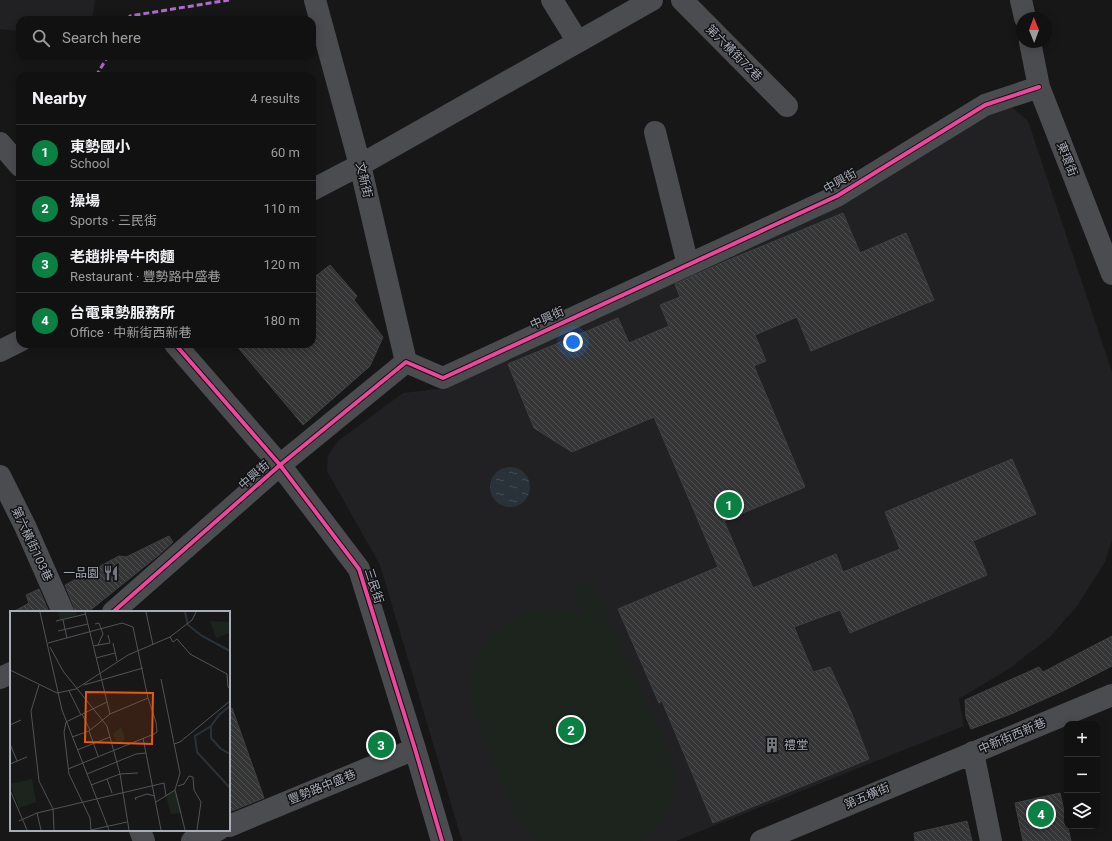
<!DOCTYPE html>
<meta charset="utf-8">
<style>
:root{--surface:#111;--page:#1e1f1f;--text:#f1f3f6;--muted:#9c9d9f;--line:#303131;--accent:#0b8043}
body{margin:0;font-family:Roboto,"Noto Sans TC",sans-serif;background:var(--page);color:var(--text)}
.controls{position:absolute;right:12px;bottom:12px;display:grid;overflow:hidden;border-radius:8px;box-shadow:0 2px 10px #0003}
.controls button{width:36px;height:36px;display:grid;place-items:center;padding:0;border:0;border-bottom:1px solid var(--line);background:var(--surface);color:var(--text);font:20px sans-serif}
.compass{position:absolute;left:1016px;top:12px;width:36px;height:36px;border-radius:50%;background:var(--surface);box-shadow:0 2px 10px #0003;rotate:359deg}
.you{position:absolute;left:573px;top:342px;width:14px;height:14px;margin:-10px;border:3px solid #fff;border-radius:50%;background:#1a73e8;box-shadow:0 0 0 6px #1a73e833}
.badge{display:grid;place-items:center;width:26px;height:26px;border-radius:50%;background:var(--accent);color:#fff;font-size:13px;font-weight:700}
.pin{position:absolute;translate:-50% -50%;border:2px solid #fff;box-shadow:0 1px 4px #0006}
.list{margin:0;padding:0;list-style:none}
h2{display:flex;justify-content:space-between;align-items:center;height:52px;margin:0;padding:0 16px;font-size:17px}
h2 small{font-size:13px;font-weight:400;color:var(--muted)}
.list li{display:grid;grid-template-columns:26px 1fr auto;gap:12px;align-items:center;box-sizing:border-box;height:56px;padding:0 16px;border-top:1px solid var(--line)}
.list b{display:block;font-size:15px;white-space:nowrap}
.list p{margin:0;font-size:13px;white-space:nowrap;color:var(--muted)}
.list em{font-size:13px;font-style:normal;color:var(--muted)}
.icon{flex:none;width:22px;height:22px;fill:none;stroke:currentColor;stroke-width:2;stroke-linecap:round;stroke-linejoin:round}
.map{position:relative;flex:none;width:1112px;height:841px;overflow:hidden}
.search{position:absolute;background:var(--surface);box-shadow:0 2px 10px #0003;left:16px;top:16px;width:300px;height:44px;display:flex;align-items:center;gap:10px;box-sizing:border-box;padding:0 14px;border-radius:12px;color:var(--muted);font-size:15px}
.panel{position:absolute;background:var(--surface);box-shadow:0 2px 10px #0003;left:16px;top:72px;width:300px;height:276px;border-radius:12px}
.map>svg:first-child{display:block}
.built{fill:#212123}
.grass{fill:#1d241e}
.water{fill:url(#water-ripples)}
.building{fill:url(#building-back-hatch);stroke:#3f4043}
.lines{fill:none;stroke-linecap:round;stroke-linejoin:round}
.minor{stroke:#4b4c50;stroke-width:22}
.quiet{stroke:#b06ccc;stroke-width:3;stroke-dasharray:6 3;stroke-linecap:butt}
.cycleway-casing{stroke:#111113;stroke-width:6}
.cycleway{stroke:#ed469a;stroke-width:4}
.labels{text-anchor:middle;stroke-width:3;stroke-linejoin:round;paint-order:stroke}
.street-label{font-size:12px;fill:#a8adb8;stroke:#111113}
.poi-label{font-size:12px;fill:#a8adb8;stroke:#111113;text-anchor:end}
.inset-river{fill:none;stroke:#2a3239;stroke-width:2}
.inset-road{fill:none;stroke:#515357;stroke-width:1}
.view{fill:#e8590c;fill-opacity:0.15;stroke:#e8590c;stroke-width:2}
.inset-edge{fill:none;stroke:#a8adb8;stroke-width:2}
</style>
<div class="map">
<svg width="1112" height="841" viewBox="0 0 1112 841">
<defs>
<pattern id="water-ripples" width="26" height="14" patternUnits="userSpaceOnUse"><rect width="26" height="14" fill="#2a3239"/><path d="M2 4q2-2 4 0t4 0M15 11q2-2 4 0t4 0" fill="none" stroke="#464d54"/></pattern>
<pattern id="building-back-hatch" width="6" height="6" patternUnits="userSpaceOnUse"><rect width="6" height="6" fill="#353536"/><path d="M-1 5l2 2M0 0l6 6M5-1l2 2" fill="none" stroke="#4f5051"/></pattern>
</defs>
<rect width="100%" height="100%" fill="#171717"/>
<path class="built" d="M0,0H95L92,20H20V31L0,29Z
M1013,108L1028,121L1112,372V540L1105,562L1078,605L1050,637L1010,668L959,699L964,726L676,841H462L380,565L327,471L328,455L338,441L403,393L445,388L987,113Z"/>
<path class="grass" d="M592,582C611,623 629,664 647,705C657,726 672,753 674,776C676,802 661,827 640,841H539C525,831 517,819 511,804L473,710C471,702 468,694 469,686C472,637 524,598 572,611C576,611 580,614 583,615L572,590Z"/>
<path class="water" d="M490 487a20 20 0 1 1 40 0a20 20 0 1 1-40 0Z"/>
<path class="building" d="M843,213L860,253L906,233L934,300L811,351L797,317L755,335L766,361L754,366L805,487L724,521L753,588L836,554L843,572L900,549L885,512L1012,459L1036,514L973,541L987,575L850,633L840,610L794,627L813,672L830,667L851,712L869,759L713,823L662,701L659,703L618,609L718,567L654,417L572,452L534,428L508,364L618,318L629,343L669,326L660,305L680,297L675,284L726,261Z
M330,265L357,296L354,300L383,337L370,366L303,425L235,344H312V279Z
M169,536L173,542L160,554L88,612H75L74,607L65,585L119,556L126,557Z
M39,589L49,612H13L29,603L26,595Z
M1112,636V666L1065,690L1011,714L971,729L966,717L965,700L1039,667L1043,672Z
M232,708L264,798L229,812V709Z
M1060,793L1071,841H1023L1015,803Z
M967,821L972,841H915L914,833Z"/>
<g class="lines">
<path class="minor" d="M315,0L360,165L406,362
M552,0L578,42
M682,0L787,106
M1021,0L1025,18
M1030,42L1039,87L1112,274
M655,132L688,265
M0,143L20,166
M312,190L360,165L652,0
M175,344L280,465L359,569L415,749L442,841
M0,351L20,341
M0,476L25,526L63,612
M113,612L280,465L406,362L443,378L837,196L985,105L1039,87
M0,678L11,673
M973,752L991,841
M229,826L415,749
M140,830L144,841
M192,841L218,830
M761,841L1112,695"/>
<path class="quiet" d="M128,20L130,16L229,0
M96,76L108,56
M19,165H20"/>
<g class="cycleway-casing">
<path id="cycleway" d="M175,344L280,465L359,569L415,749L442,841
M113,612L280,465L406,362L443,378L837,196L985,105L1039,87"/>
</g>
<use href="#cycleway" class="cycleway"/>
</g>
<defs>
<g id="restaurant-bare" transform="scale(1.2)"><path d="M-5-6h1v4h1v-4h1v4h1v-4h1v5L-1.5 .5V6h-2V.5L-5-1ZM5-6V6H3V1.5H1.5Q1.5-4 5-6Z" fill="#757880" stroke="#111113" stroke-width="2.5" paint-order="stroke"/></g>
<g id="building-bare" transform="scale(1.2)"><path d="M-4-6H4V6H1V3H-1V6H-4ZM-2.5-4.3h1.7v1.8h-1.7ZM.8-4.3h1.7v1.8H.8ZM-2.5-1h1.7V.8h-1.7ZM.8-1h1.7V.8H.8Z" fill="#757880" stroke="#111113" stroke-width="2.5" paint-order="stroke"/></g>
</defs>
<g fill-rule="evenodd">
<use href="#restaurant-bare" x="111" y="573"/>
<use href="#building-bare" x="772" y="745"/>
</g>
<g class="labels">
<g class="street-label">
<text transform="translate(734 53) rotate(45)" y="4">第六橫街72巷</text>
<text transform="translate(1067 159) rotate(69)" y="4">東環街</text>
<text transform="translate(364 180) rotate(77)" y="4">文新街</text>
<text transform="translate(840 181) rotate(-30)" y="4">中興街</text>
<text transform="translate(547 318) rotate(-25)" y="4">中興街</text>
<text transform="translate(254 475) rotate(-41)" y="4">中興街</text>
<text transform="translate(32 544) rotate(65)" y="4">第六橫街103巷</text>
<text transform="translate(374 586) rotate(72)" y="4">三民街</text>
<text transform="translate(1012 736) rotate(-23)" y="4">中新街西新巷</text>
<text transform="translate(322 787) rotate(-22)" y="4">豐勢路中盛巷</text>
<text transform="translate(867 796) rotate(-23)" y="4">第五橫街</text>
</g>
<g class="poi-label">
<text x="99" y="577">一品園</text>
<text x="784" y="749" text-anchor="start">禮堂</text>
</g>
</g>
<g transform="translate(10 611)">
<rect width="220" height="220" fill="#171717"/>
<path d="M111,116L115,128L110,133L106,131L103,123Z" fill="#1d241e"/>
<path d="M200,10L220,11V22L206,27Z" fill="#1d241e"/>
<path d="M48,1H66L67,4L50,9ZM22,168L26,191L9,197L0,173ZM164,180L167,182L172,202L161,203L156,185Z" fill="#1d241e"/>
<path class="inset-river" d="M175,1L178,14L192,25L220,40M220,95L209,104L201,115L185,125L187,141L220,177M201,115V127L211,138L220,143"/>
<path class="inset-road" d="M30,1L52,99L99,219M75,1L100,103M136,1L143,34M53,9L57,27M46,10L76,3M85,13L89,12L93,23L88,34M48,20L78,13M160,26L163,31L167,28L180,43L217,63L218,76L220,77M38,32L112,12L123,16L138,87L146,111L147,121L144,123L58,158M103,32L107,50M83,35L100,32L98,24M40,36L53,60L97,115L110,163L119,219M86,47L105,42M0,59L47,82M151,68L170,162L165,179M29,74L21,100L29,170L43,198L44,219M74,74L133,57M59,80L71,104M47,82L66,78L118,44L160,26L182,9L186,1M72,103L80,119M0,114L11,109M79,120L88,145M62,126L79,120L100,103L138,87M133,127L151,219M0,133L7,150M164,133L170,131L220,90M67,139L100,126M0,153L17,146M77,163L126,143L136,142M97,168L102,182M81,174L110,163L128,162M168,175L174,173L179,165L183,166L184,179L191,191L187,219M0,179L17,219M165,179L175,219M126,189L125,187L137,183L145,185M146,191L165,179M27,202L31,219M9,210L27,202L154,172L156,185M81,219L80,207L59,163L54,121L56,111L97,91M81,219L117,211"/>
<path class="view" d="M76,81L143,82L142,133L75,131Z"/>
<rect width="220" height="220" class="inset-edge"/>
</g>
</svg>
<div class="controls">
<button>+</button>
<button>−</button>
<button><svg class="icon" aria-label="layers" viewBox="0 0 24 24"><path d="M12 4l9 5-9 5-9-5zM3 14l9 5 9-5"/></svg></button>
</div>
<svg class="compass" viewBox="-18 -18 36 36"><path d="M0-13l5 13h-10z" fill="#e53935"/><path d="M0 13l5-13h-10z" fill="#9c9d9f"/></svg>
<div class="you"></div>
<div class="pin badge" style="left:729px;top:505px">1</div>
<div class="pin badge" style="left:571px;top:730px">2</div>
<div class="pin badge" style="left:381px;top:745px">3</div>
<div class="pin badge" style="left:1041px;top:814px">4</div>
<div class="search"><svg class="icon" aria-label="search" viewBox="0 0 24 24"><circle cx="10" cy="10" r="6"/><path d="M15 15l6 6"/></svg>Search here</div>
<section class="panel">
<h2>Nearby<small>4 results</small></h2>
<ul class="list">
<li><span class="badge">1</span><div><b>東勢國小</b><p>School</p></div><em>60 m</em></li>
<li><span class="badge">2</span><div><b>操場</b><p>Sports · 三民街</p></div><em>110 m</em></li>
<li><span class="badge">3</span><div><b>老趙排骨牛肉麵</b><p>Restaurant · 豐勢路中盛巷</p></div><em>120 m</em></li>
<li><span class="badge">4</span><div><b>台電東勢服務所</b><p>Office · 中新街西新巷</p></div><em>180 m</em></li>
</ul>
</section>
</div>
